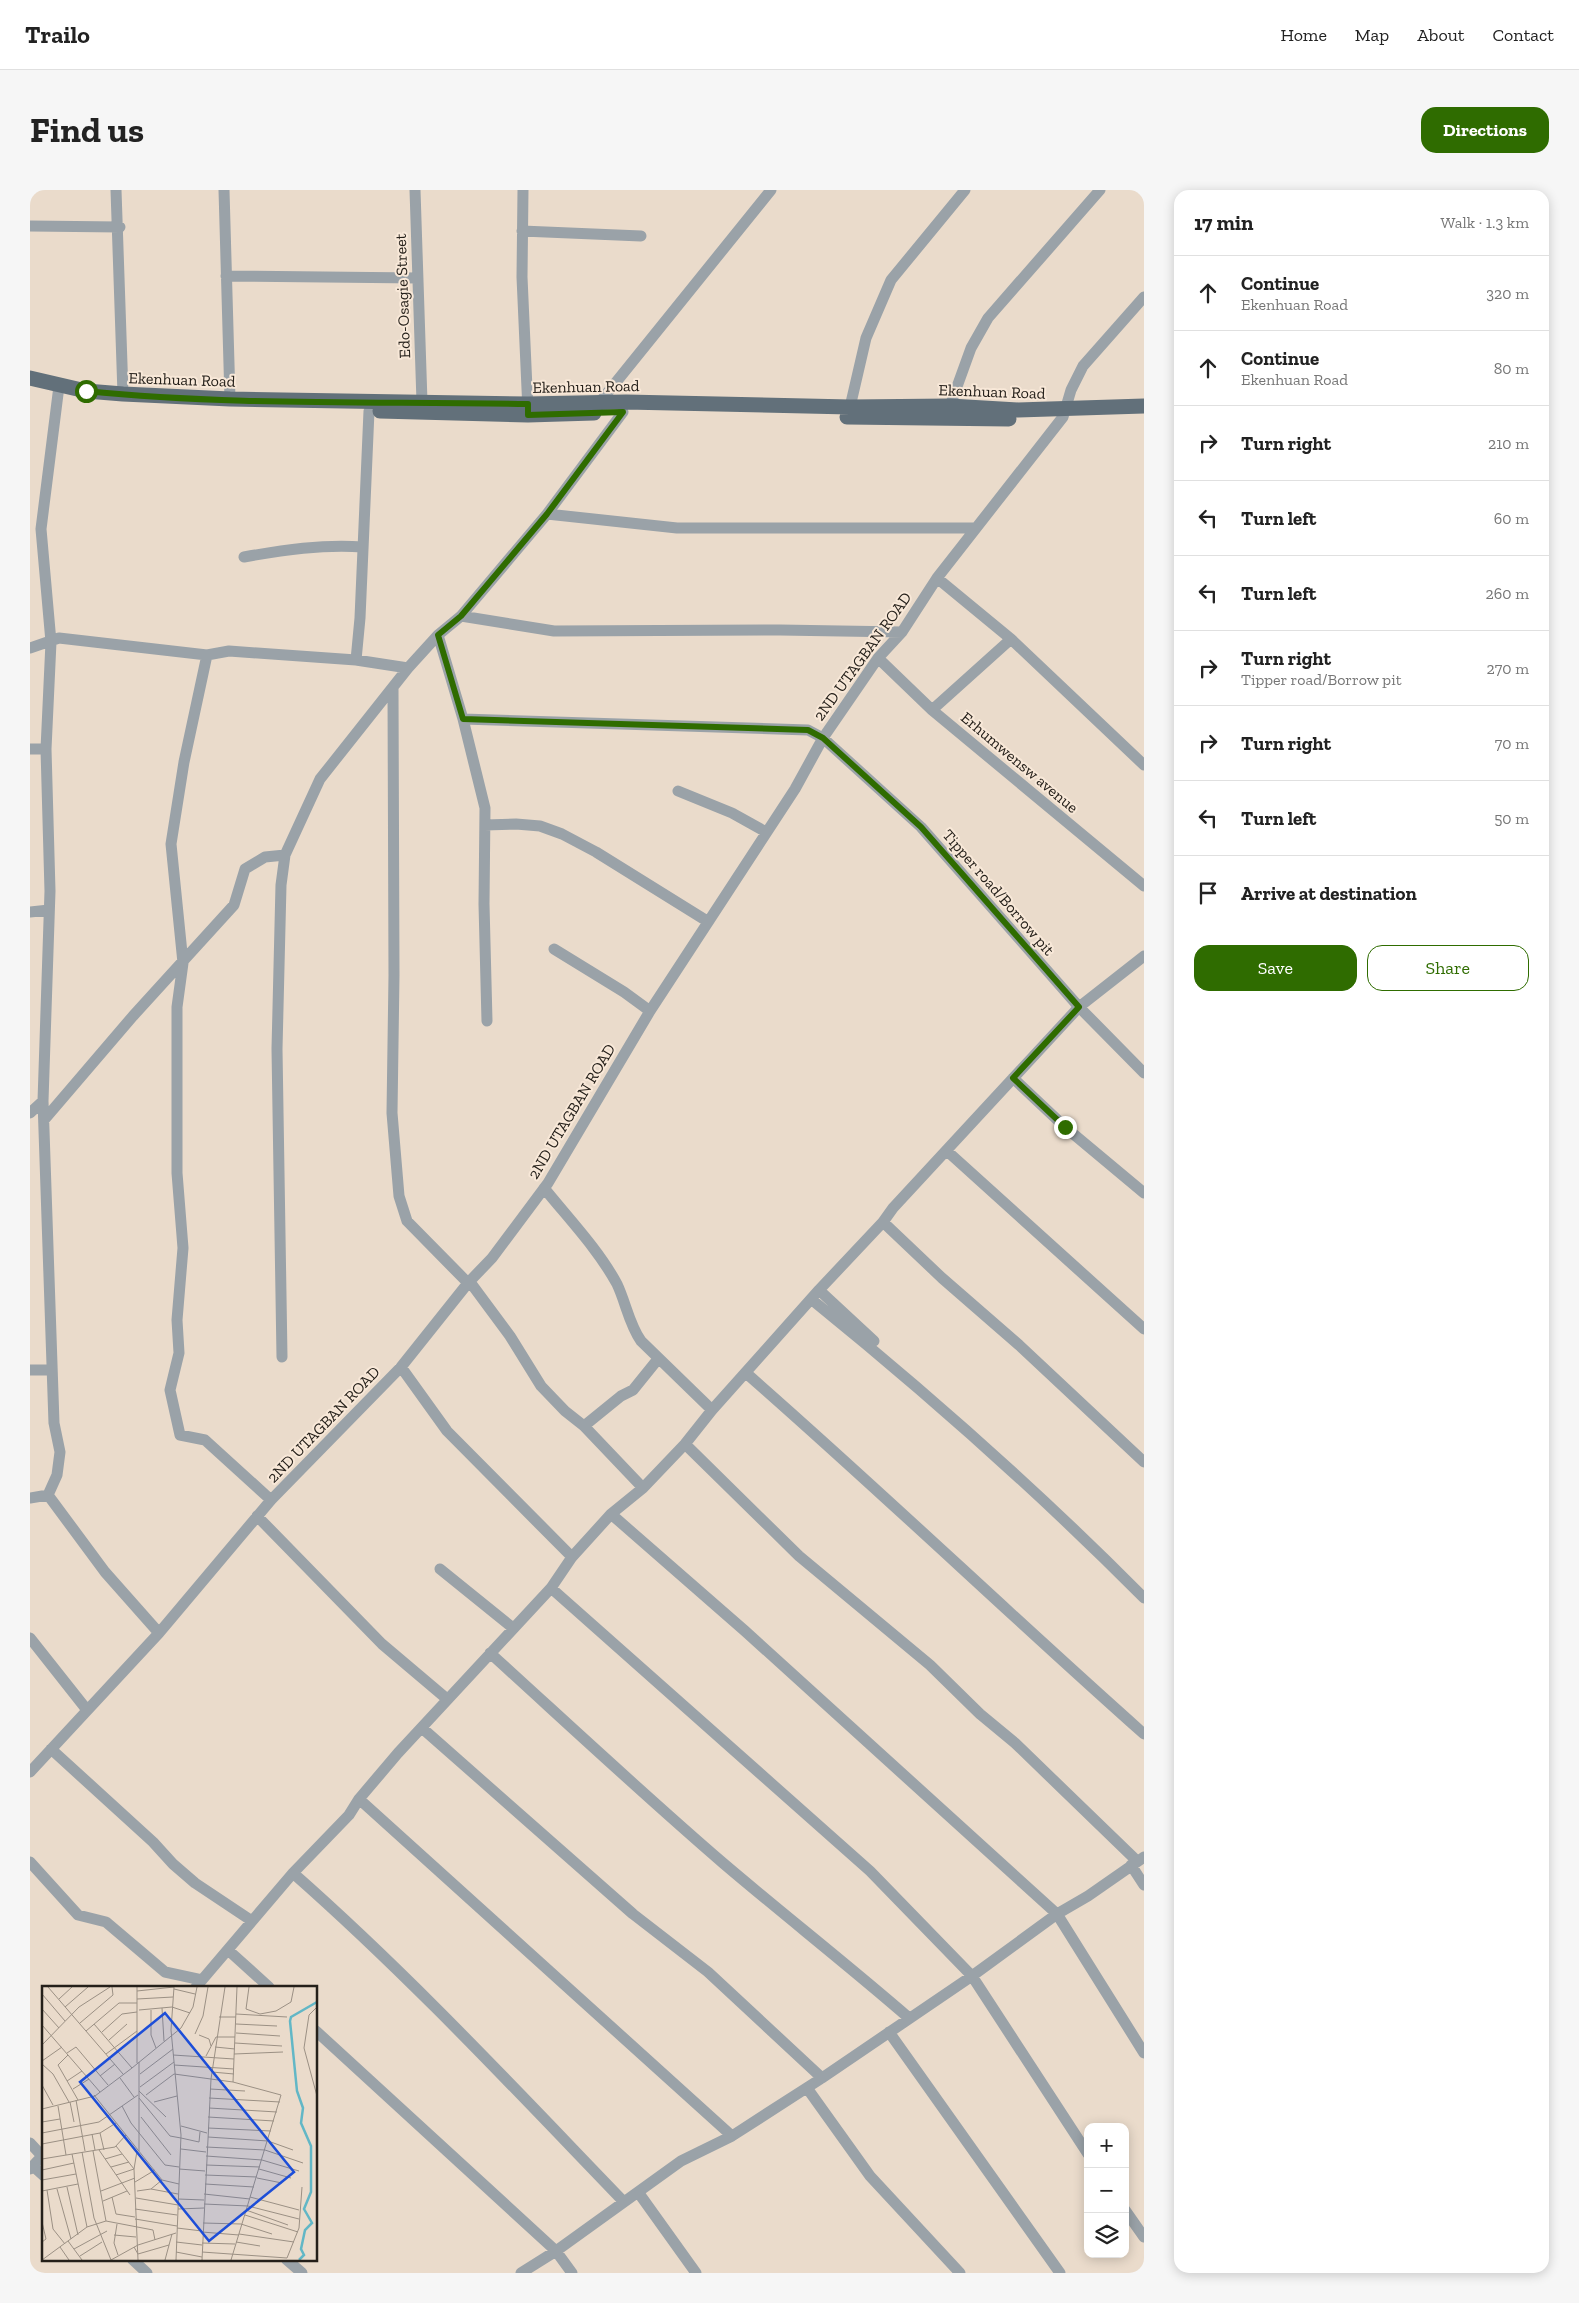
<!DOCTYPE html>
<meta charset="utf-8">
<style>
:root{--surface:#fff;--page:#f6f6f6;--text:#222;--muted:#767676;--line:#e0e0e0;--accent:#2f6c00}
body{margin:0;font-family:"Zilla Slab",serif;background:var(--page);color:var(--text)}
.controls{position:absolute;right:15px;bottom:15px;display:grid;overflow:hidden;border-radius:10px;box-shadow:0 2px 12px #0003}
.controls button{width:45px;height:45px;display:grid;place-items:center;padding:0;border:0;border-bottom:1px solid var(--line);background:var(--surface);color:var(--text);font:25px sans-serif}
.stop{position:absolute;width:15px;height:15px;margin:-11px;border:4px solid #2f6c00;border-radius:50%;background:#fff}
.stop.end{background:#2f6c00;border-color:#fff;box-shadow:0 1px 5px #0008}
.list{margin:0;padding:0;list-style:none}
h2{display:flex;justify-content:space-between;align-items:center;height:65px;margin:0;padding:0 20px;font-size:21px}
h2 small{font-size:16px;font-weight:400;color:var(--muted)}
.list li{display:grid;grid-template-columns:32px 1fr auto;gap:15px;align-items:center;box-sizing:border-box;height:75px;padding:0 20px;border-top:1px solid var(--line)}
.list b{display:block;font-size:19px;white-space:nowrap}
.list p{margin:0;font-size:16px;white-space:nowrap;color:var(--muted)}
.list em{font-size:16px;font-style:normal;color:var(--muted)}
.actions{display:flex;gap:10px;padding:15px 20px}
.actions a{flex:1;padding:11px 0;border:1px solid var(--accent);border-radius:15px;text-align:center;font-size:18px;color:var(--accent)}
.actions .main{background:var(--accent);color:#fff}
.icon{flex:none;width:28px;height:28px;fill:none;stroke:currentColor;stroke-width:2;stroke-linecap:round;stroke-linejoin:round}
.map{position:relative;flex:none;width:1114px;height:2083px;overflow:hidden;border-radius:15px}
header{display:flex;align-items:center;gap:30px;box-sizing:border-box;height:70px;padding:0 25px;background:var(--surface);border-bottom:1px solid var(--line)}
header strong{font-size:24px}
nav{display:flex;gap:28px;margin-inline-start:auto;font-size:18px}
.intro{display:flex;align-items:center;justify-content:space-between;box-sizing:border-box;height:120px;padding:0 30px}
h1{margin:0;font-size:35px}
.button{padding:12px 22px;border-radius:15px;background:var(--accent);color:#fff;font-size:18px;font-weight:700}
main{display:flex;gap:30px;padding:0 30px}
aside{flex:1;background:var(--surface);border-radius:15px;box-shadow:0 2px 12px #0003}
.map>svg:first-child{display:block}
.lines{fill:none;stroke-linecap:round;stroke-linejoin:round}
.minor{stroke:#9aa2a8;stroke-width:11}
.major{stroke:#62707a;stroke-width:15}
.route{stroke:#2f6c00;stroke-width:6}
.labels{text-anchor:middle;stroke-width:4;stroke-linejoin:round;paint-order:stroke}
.street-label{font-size:16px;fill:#25201a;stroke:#f8e8d8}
.inset-river{fill:none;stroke:#62b7c6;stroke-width:2.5}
.inset-road{fill:none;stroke:#9b9084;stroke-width:1}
.view{fill:#1d4ed8;fill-opacity:0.15;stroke:#1d4ed8;stroke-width:2.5}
.inset-edge{fill:none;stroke:#25201a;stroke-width:2.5}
</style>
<header>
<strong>Trailo</strong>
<nav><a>Home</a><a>Map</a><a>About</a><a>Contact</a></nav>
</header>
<div class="intro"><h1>Find us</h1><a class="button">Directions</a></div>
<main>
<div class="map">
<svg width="1114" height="2083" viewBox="0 0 1114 2083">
<rect width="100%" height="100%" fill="#eadbcb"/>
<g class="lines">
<path class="minor" d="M86,0L93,204
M194,0L200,209
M385,0L392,212
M493,0L492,87L498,221
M0,36L90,37
M492,41L611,46
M196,86L388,88
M29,196L11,339L21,452L16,559L20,701L13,911L24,1233L30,1262L27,1285L18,1305L75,1382L129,1443
M570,212L741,0
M920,216L941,158L958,128L1070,0
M820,217L836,148L861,90L935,0
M517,324L647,338H945
M214,367C253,360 293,354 333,357
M907,388L981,449L1114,575
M431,426L524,441L750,440L872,442
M408,445L433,529L455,618L454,714L457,831
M0,458L29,448L177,465L199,461L326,470L378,478
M177,465L154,572L141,654L153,773L147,817V983L153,1058L147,1130L149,1163L140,1200L150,1245L175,1250L241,1310
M848,468L902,520L1114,696
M326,470L330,428L339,221
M363,498L364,785L362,923L369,1006L377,1031L438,1093
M902,520L981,449
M433,529L778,540L793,548L891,637L1049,817L1114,883
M0,559H16
M648,601L702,623L736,642
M455,635L486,634L510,636L532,644L566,662L677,731
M0,722L19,720
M524,759L594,802L620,821
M983,888L1035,937L1114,1003
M0,923L13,911
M14,930L103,826L204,715L215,679L235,667L255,665L290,589L378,478L408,445L431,426L517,324L593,222
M917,961L1114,1139
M514,998C539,1029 568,1059 587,1094C596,1113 599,1134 611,1151L682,1220
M853,1032L912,1088L989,1155L1114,1272
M440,1092L480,1146L511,1196L535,1221L554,1236L591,1206L603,1200L628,1169
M789,1100L844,1151
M781,1109C897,1203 1009,1302 1114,1408
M252,1167L247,859L251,695L255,665
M371,1177L417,1241L542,1367
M0,1180H22
M716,1183C851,1301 980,1425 1114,1544
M554,1236L613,1298
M655,1254L769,1366L900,1475L950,1524L985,1553L1107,1671
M0,1308L18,1305
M581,1324L715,1441L1027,1724L1114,1863
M227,1326L352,1454L417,1509
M410,1379L483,1438
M521,1398L840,1681L942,1786L1058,1964
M0,1448L57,1520
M460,1463C537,1533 614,1605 693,1673C754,1725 818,1775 879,1828
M392,1538L603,1724L678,1782L792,1888
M21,1559L123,1652L143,1674L165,1693L222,1731
M0,1582L129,1443L241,1310L371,1177L438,1093L462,1068L518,993L620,821L765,599L793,548L848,468L872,442L907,388L1033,227L1041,200L1053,176L1114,107
M329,1609L702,1946
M0,1672L48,1725L76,1732L135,1782L172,1790
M1101,1675L1114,1695
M263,1683C380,1786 486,1900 594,2012
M198,1760L239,1797
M166,1797L263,1683L319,1625L329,1609L368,1563L521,1398L542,1367L581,1324L613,1298L655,1254L682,1220L789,1100L853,1032L863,1018L1049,817L1114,766
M286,1841L526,2061L542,2083
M859,1842L1030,2083
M777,1898L840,1986L930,2083
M0,1953L12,1966
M3,1976L14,1986
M0,1979L14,1964
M608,2002L666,2083
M1095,2020L1114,2047
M102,2069L117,2083
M256,2069L272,2083
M491,2083L526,2061L651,1971L702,1946L792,1888L942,1786L1027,1724L1058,1706L1114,1667"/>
<path class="major" d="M0,188L56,201L93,204L200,209L498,214L596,212L820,217L920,216L988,220L1114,216
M350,221L498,225L564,223
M817,227L979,229"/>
</g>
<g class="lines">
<path class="route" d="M56,201C202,216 351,211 498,214V225L593,222L517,324L431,426L408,445L433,529L778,540L793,548L891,637L1049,817L983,888L1035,937"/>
</g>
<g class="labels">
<g class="street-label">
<text transform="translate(372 106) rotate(-92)" y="6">Edo-Osagie Street</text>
<text transform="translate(152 189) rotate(2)" y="6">Ekenhuan Road</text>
<text transform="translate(556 196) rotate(-1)" y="6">Ekenhuan Road</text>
<text transform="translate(962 201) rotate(2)" y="6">Ekenhuan Road</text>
<text transform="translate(832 466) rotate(-54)" y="6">2ND UTAGBAN ROAD</text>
<text transform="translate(990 572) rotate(40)" y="6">Erhumwensw avenue</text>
<text transform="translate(969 702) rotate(49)" y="6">Tipper road/Borrow pit</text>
<text transform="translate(541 921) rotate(-59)" y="6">2ND UTAGBAN ROAD</text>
<text transform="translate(293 1234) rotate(-46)" y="6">2ND UTAGBAN ROAD</text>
</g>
</g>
<g transform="translate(12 1796)">
<rect width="275" height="275" fill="#eadbcb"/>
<path class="inset-river" d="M257,274L262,269L259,263L263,244L270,237L262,223L269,206V160L259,137L261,122L255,105L248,35L249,31L275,16"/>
<path class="inset-road" d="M6,1L81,88M132,1L129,44L139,149L134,274M207,1L204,23L218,28L234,25L249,16L252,1M132,3L153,8M95,5L132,1M0,8L23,35M17,13L30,1M95,13L131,11M23,21L46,1M275,21L267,29L262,62L275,110M120,22L122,55M0,23L17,42M97,24L130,21L148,27M109,24V49L114,62M194,28L245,31M177,31H194M38,37L71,9L70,1M52,38L90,82M194,38L235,40M0,39L58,106M44,45L77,17H95M60,46L80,28L95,26M194,47L238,50M153,48L161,30L166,1M157,49L167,53L169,60M67,54L85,38M193,57L240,60M0,59L37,21L68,1M173,61L193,63M25,67L34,61L66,99M64,68L95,45M192,68L241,66M26,69L16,79L36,114M131,69L192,73M164,70L174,51H193M0,75L20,61M95,77V1M0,78L11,88L27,116M132,79L192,83M170,86L192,88M98,88L131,63M58,90L73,78M78,92L92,111M25,95L40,85M191,96L195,1M0,99L11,119M98,101L132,76M31,103L47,93M168,103L203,105M97,105L124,131M52,109L120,194L137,198M104,109L132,88L191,96L239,109L189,274M97,112L128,150L139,152M167,112L238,116M34,114L43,165M28,116L32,136M112,116L135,110M16,120L24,169M80,120L89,137L123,179L137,181M167,122L235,126M0,123L53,110L90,82L139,42L151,21L155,1M99,131L129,169M166,131L232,135M0,136L18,133M139,140L165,147M166,142L229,145M0,147L57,136L96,109M58,147L62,164M50,148L53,164M166,151L226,155M139,152L157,156L158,146M226,155L251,164M0,158L58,147L74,137M164,161L223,164L261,177M139,163L164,166M57,164L88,209M51,165L64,235M95,165L92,183L96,274M97,165V76M40,166L52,232L69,274M30,168L45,241M164,170L220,174L257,185M0,173L73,161L84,149M63,173L80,168M164,179L218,181M69,181L87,176M137,183L163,185M217,183L249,192M0,184L32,177M74,189L92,183L74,160M163,189L215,191M215,192L240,197M0,194L34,188M93,196L113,184M163,198L212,201M25,201L36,249M15,203L29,253M109,203L136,208M5,204L11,243L23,258M0,205L36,198M59,205L93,192M95,205L109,203L120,194M162,208L208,213M70,211L74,228L93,231M208,211L257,224M94,212L136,219M136,213L162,214M61,215L85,205M162,218L206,220L257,233M93,223L135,229M136,223L162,222M204,224L246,239M203,229L256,246M93,233L135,240M0,236L4,253L0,256M161,237L199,238L230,248M75,238L72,257L76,269M135,242L160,245M160,246L197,249M197,248L252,256M72,249L94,251M26,255L40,274M134,256L160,259M194,256L218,260M160,257L193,258M18,261L27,274M92,261L96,268L127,259M32,263L65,245M134,266L160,271M160,266L245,272L257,242L260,201M38,270L60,256M0,274L45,241L64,235L111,244L113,254M69,274L96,259L134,247M123,274L130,248M160,274L169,93L183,1"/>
<path class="view" d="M123,27L252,186L167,255L38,96Z"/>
<rect width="275" height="275" class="inset-edge"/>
</g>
</svg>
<div class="controls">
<button>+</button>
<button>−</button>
<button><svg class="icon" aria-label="layers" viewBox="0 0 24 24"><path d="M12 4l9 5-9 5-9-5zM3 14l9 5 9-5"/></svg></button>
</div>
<div class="stop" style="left:56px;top:201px"></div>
<div class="stop end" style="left:1035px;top:937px"></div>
</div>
<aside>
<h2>17 min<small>Walk · 1.3 km</small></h2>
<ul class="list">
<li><svg class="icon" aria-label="ahead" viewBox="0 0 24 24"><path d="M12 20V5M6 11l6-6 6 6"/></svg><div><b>Continue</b><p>Ekenhuan Road</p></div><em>320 m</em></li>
<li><svg class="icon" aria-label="ahead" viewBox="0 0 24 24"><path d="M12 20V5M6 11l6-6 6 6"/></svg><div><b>Continue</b><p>Ekenhuan Road</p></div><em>80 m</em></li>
<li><svg class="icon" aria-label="right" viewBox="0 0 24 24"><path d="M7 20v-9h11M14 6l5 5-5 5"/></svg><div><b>Turn right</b></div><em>210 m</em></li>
<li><svg class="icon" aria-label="left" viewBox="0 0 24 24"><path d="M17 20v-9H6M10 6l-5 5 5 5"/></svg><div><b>Turn left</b></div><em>60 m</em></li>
<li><svg class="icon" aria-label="left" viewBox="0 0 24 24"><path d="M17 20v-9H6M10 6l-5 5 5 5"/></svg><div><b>Turn left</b></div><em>260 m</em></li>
<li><svg class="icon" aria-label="right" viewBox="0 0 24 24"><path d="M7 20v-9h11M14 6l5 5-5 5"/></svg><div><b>Turn right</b><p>Tipper road/Borrow pit</p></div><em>270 m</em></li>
<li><svg class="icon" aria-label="right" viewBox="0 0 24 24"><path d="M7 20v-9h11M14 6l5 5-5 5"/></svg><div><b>Turn right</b></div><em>70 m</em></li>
<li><svg class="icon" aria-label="left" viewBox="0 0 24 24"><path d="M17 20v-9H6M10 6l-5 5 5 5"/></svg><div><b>Turn left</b></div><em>50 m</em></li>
<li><svg class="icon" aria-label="arrive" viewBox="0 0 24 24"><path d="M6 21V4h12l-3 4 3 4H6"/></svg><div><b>Arrive at destination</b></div></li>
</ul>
<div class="actions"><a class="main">Save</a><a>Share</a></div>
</aside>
</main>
